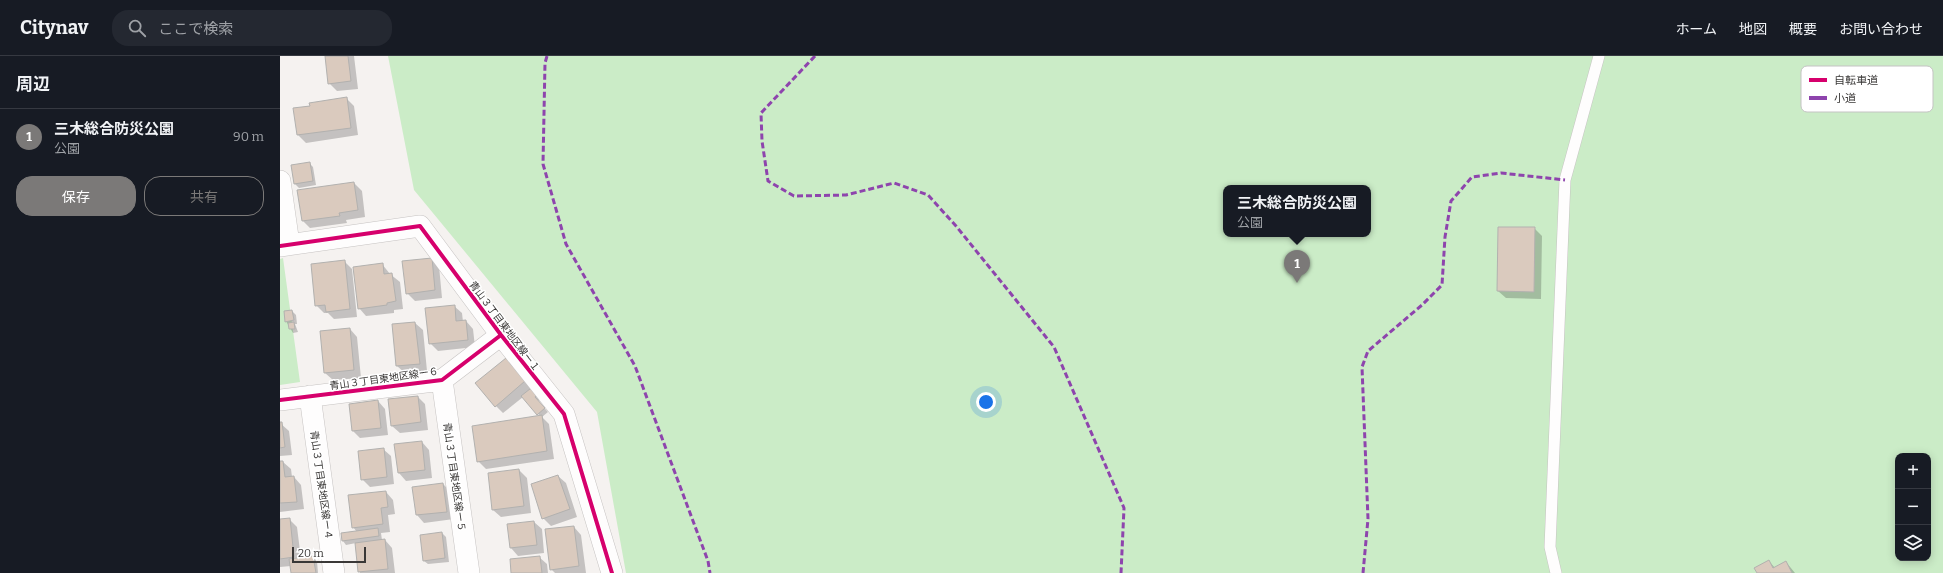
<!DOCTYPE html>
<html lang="ja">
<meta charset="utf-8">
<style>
:root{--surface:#171b24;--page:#242831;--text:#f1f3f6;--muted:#9ea1a6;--line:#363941;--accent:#7b7978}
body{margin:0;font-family:Bitter,"Noto Sans JP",serif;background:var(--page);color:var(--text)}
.controls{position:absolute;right:12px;bottom:12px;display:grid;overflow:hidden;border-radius:8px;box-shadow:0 2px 10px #0003}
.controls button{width:36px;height:36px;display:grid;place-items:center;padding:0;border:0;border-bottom:1px solid var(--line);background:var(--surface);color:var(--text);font:20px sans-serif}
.scale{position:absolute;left:12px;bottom:10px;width:74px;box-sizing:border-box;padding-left:4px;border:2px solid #3a3837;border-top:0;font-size:11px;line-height:14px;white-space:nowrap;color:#3a3837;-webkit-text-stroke:3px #fff;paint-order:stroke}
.you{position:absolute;left:706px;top:346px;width:14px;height:14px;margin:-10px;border:3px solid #fff;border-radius:50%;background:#1a73e8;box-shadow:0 0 0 6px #1a73e833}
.badge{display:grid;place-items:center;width:26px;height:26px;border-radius:50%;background:var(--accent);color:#fff;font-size:13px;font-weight:700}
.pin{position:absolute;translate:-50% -33px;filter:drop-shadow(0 1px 2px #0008)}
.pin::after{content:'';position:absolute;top:21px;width:14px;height:12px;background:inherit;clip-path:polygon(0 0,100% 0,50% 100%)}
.popup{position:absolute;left:943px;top:129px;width:148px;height:52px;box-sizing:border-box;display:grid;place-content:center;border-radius:8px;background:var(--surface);filter:drop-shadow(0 1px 3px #0005);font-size:13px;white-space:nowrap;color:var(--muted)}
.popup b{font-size:15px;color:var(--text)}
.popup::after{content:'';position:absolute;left:50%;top:100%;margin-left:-8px;border:8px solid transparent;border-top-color:var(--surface)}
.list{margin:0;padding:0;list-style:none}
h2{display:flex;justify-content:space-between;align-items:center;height:52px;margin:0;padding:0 16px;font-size:17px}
h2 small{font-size:13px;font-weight:400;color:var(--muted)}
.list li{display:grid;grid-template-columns:26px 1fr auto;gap:12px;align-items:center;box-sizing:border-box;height:56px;padding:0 16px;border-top:1px solid var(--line)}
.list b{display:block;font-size:15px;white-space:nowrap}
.list p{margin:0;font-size:13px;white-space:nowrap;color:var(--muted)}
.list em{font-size:13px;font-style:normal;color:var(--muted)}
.actions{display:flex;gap:8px;padding:12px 16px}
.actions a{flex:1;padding:9px 0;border:1px solid var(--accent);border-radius:16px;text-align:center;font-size:14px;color:var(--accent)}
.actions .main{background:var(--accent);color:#fff}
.icon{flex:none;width:22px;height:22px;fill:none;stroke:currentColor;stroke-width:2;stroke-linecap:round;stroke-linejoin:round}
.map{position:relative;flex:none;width:1663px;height:517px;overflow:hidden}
header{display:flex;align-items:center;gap:24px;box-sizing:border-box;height:56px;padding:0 20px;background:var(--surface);border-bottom:1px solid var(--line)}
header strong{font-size:19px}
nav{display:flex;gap:22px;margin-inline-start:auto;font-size:14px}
.search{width:280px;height:36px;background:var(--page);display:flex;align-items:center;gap:10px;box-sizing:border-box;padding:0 14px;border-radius:16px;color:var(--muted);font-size:15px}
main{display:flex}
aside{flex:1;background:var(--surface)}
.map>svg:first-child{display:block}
.green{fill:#cbecc7;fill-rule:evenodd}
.shadow{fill:#0003}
.building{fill:#dacabe;stroke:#b2b1af}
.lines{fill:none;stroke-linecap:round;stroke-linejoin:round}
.lane-casing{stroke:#c6c3c2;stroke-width:12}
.street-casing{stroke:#c6c3c2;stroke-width:22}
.lane{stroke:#fefdfd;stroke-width:11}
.street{stroke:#fefdfd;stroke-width:21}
.quiet{stroke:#8e44ad;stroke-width:3;stroke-dasharray:6 3;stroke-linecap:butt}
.cycleway-casing{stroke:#fff;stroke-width:6}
.cycleway{stroke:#d6006c;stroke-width:4}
.labels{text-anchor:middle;stroke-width:3;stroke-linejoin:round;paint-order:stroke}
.street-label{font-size:10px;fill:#3a3837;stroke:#fff}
.key{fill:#fff;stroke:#c4c3c3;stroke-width:1}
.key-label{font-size:11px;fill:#3a3837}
</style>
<header>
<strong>Citynav</strong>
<div class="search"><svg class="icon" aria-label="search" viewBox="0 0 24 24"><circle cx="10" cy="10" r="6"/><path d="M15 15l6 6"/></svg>ここで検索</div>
<nav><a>ホーム</a><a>地図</a><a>概要</a><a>お問い合わせ</a></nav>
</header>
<main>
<aside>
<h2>周辺<small></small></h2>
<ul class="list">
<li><span class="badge">1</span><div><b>三木総合防災公園</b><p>公園</p></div><em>90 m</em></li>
</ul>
<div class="actions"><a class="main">保存</a><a>共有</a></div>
</aside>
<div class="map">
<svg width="1663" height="517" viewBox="0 0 1663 517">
<rect width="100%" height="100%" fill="#f5f2f0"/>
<path class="green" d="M108,0H1663V517H346L317,356L134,134ZM946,132H1088V178H946ZM1618,400H1648V502H1618Z
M3,202L20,326L0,329V203Z"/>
<path class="shadow" d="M46,0H74L78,33L57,35L49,27Z
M67,43L74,50L78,79L26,87L18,79L14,53Z
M29,107L33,111L36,129L19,132L15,128L12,110Z
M74,127L82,135L85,161L66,164L67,167L30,172L23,165Z
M1254,172L1262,180L1261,243L1226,242L1218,235Z
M151,203L159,210L162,242L135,245L127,237Z
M64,205L72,213L77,261L54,263L48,257H44L36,249Z
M102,208L110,218L120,226L123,253L114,254V257L86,260L79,252Z
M174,250L182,257L183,266L186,265L193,273L195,291L158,295L150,287Z
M12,255L16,259L17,268H15L18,276L13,277L6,265Z
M135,267L143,274L147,315L125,317L117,310L113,269Z
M70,273L77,281L81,322L53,324L45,317Z
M226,303L263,340L258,345L268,356L262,361L269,368L274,403L206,413L198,405L261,361L243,341L223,357L216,350Z
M138,341L145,348L148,374L120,377L112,370Z
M98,345L105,353L108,379L80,382L73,375Z
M0,367L9,375L12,399L0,400Z
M142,386L149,394L152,422L126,425L119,417L115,389Z
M103,393L111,400L114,428L90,431L82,423Z
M0,406H3L11,413L12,421H14L21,429L24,453L0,456Z
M239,414L247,422L251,457L221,461L213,454Z
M278,420L286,427L297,461L271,470L263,462Z
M163,428L171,436L174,463L144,467L137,459L134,432Z
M106,436L113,444L115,458L108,459L110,476L101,477L102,484H105L112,492L115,517H80L76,487L66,489L63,485L62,478L77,476L73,471Z
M9,463L17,471L21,503L33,501L37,505L38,517H12L11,510L0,511V464Z
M254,466L262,473L264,497L238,500L231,492L228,469Z
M294,471L301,479L306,517H275L271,513Z
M162,477L166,481L169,506L148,508L144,505Z
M259,501L267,508L268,517H232Z
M1489,505L1495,512L1506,506L1515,517H1478Z"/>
<path class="building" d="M45,0H68L71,25L48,28Z
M67,41L71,72L17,79L13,52L30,50L29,47Z
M30,106L33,125L14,128L11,109Z
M74,126L78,154L59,157L60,160L22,165L17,134Z
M1218,171H1255L1254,236L1217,235Z
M152,202L155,234L126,238L122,205Z
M65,204L70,253L46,256L45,249L35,250L31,208Z
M103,207L104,218L112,217L116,245L107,247V249L78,253L73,211Z
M175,249L176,265L186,264L188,284L149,288L145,252Z
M12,254L14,264L5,266L4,255Z
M14,266L15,273H9L8,267Z
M135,266L140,308L116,310L112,268Z
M70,272L74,314L44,317L40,275Z
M226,302L245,325L215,351L195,327Z
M255,329L260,335L255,341L265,352L257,359L241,340Z
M138,340L141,366L111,370L108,343Z
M98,344L101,372L72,375L69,348Z
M262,359L267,395L197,406L192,370Z
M0,366H2L5,391L0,392Z
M142,385L145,414L118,417L114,388Z
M104,392L107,421L81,424L78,395Z
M0,405H3L5,421L14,420L17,446L0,447Z
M239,413L244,450L212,454L208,417Z
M278,419L290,453L262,463L251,428Z
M163,427L167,456L136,459L132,431Z
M106,435L108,451L101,452L103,468L72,472L68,439Z
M10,462L14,501L0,503V463Z
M254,465L257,489L230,492L227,468Z
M294,470L299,510L270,514L265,473Z
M98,472L99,480L62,485L61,477Z
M162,476L165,502L143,505L140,479Z
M105,483L108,513L78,516L75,487Z
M33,500L36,517H11L9,503Z
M260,500L262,517H231L230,503Z
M1489,504L1493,512L1506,505L1512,517H1477L1474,512Z"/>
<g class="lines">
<g class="lane-casing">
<path id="lane" d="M1276,517L1270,491L1285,124L1319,0"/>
</g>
<g class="street-casing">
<path id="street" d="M0,125L9,188
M0,190L140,170L221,279L284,358L332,517
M162,324L189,517
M30,340L54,517
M0,344L162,324L221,279"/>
</g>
<use href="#lane" class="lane"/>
<use href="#street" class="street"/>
<path class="quiet" d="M267,0L265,7L263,108L286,188L355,310L428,505L430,517
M535,0L481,57L482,85L488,125L514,140L566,139L614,127L648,139L676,170L774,291L844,452L841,517
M1083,517L1088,463L1082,311L1088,295L1142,249L1162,229L1165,181L1171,145L1192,121L1221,117L1285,124"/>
<g class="cycleway-casing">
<path id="cycleway" d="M0,190L140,170L221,279L284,358L332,517
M0,344L162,324L221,279"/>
</g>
<use href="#cycleway" class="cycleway"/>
</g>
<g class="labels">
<g class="street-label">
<text transform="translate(225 270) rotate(53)" y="4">青山３丁目東地区線ー１</text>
<text transform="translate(104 322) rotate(-8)" y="4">青山３丁目東地区線ー６</text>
<text transform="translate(175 421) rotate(82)" y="4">青山３丁目東地区線ー５</text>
<text transform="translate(42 429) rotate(82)" y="4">青山３丁目東地区線ー４</text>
</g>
</g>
<rect x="1521" y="10" width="132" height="46" rx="6" class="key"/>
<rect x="1529" y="22" width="18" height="4" fill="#d6006c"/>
<rect x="1529" y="40" width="18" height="4" fill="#8e44ad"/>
<g class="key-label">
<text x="1554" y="28">自転車道</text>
<text x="1554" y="46">小道</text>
</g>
</svg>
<div class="controls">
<button>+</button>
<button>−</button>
<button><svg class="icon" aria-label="layers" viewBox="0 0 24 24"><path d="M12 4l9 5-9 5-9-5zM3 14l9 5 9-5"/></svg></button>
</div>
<div class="scale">20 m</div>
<div class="you"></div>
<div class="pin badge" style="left:1017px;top:227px">1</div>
<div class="popup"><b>三木総合防災公園</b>公園</div>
</div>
</main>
